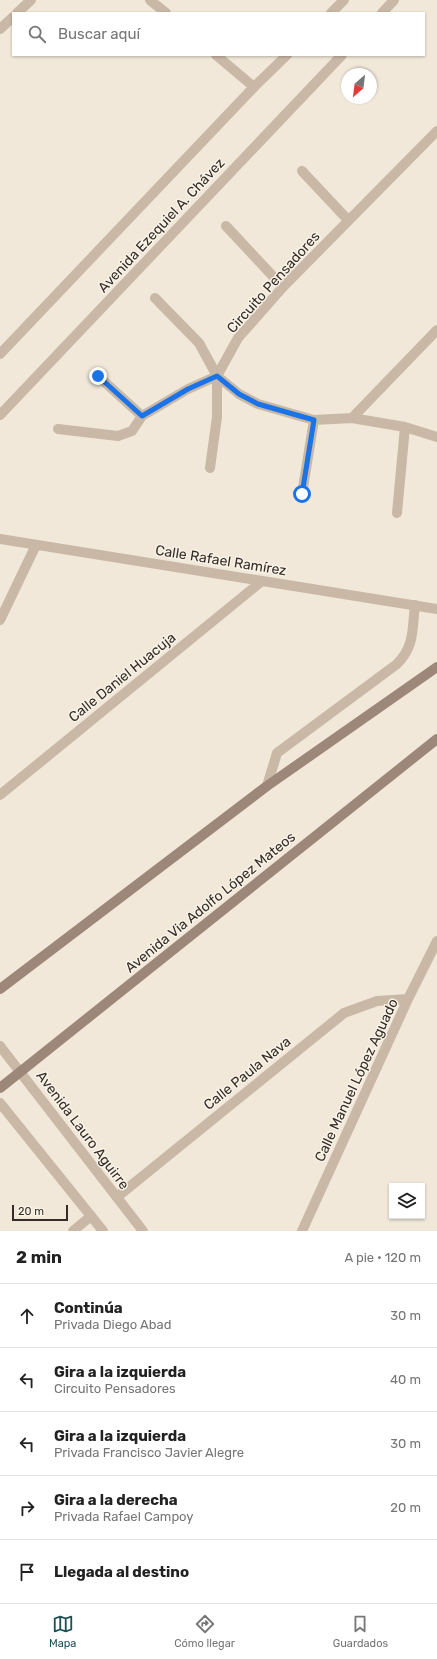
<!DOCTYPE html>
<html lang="es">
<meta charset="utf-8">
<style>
:root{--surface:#fff;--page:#f2f2f2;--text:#222;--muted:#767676;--line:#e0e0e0;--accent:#1d4f56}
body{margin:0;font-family:Rubik,sans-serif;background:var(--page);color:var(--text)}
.controls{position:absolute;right:12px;bottom:12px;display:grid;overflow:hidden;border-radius:0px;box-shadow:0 1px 3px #0004}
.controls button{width:36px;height:36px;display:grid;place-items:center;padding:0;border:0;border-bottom:1px solid var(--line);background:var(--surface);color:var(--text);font:20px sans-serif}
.compass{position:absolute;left:341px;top:68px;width:36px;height:36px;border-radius:50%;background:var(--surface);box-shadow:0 1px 3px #0004;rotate:208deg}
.scale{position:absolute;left:12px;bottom:10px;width:56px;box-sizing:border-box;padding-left:4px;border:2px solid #352c27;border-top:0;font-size:11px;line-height:14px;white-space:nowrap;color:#352c27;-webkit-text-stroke:3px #f9f2e6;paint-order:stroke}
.stop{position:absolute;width:12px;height:12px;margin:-9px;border:3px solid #1a73e8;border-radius:50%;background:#fff}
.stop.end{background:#1a73e8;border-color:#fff;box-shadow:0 1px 4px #0008}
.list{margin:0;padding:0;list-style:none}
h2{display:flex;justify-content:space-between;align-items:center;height:52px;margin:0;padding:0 16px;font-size:17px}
h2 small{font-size:13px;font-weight:400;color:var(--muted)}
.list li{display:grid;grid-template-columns:26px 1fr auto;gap:12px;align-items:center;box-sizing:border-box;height:64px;padding:0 16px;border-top:1px solid var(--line)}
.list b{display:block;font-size:15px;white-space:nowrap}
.list p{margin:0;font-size:13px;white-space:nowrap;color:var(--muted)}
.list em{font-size:13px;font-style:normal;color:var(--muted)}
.icon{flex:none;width:22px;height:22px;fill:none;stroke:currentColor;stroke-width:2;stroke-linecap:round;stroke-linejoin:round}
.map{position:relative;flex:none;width:437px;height:1231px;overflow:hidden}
.search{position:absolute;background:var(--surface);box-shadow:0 1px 3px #0004;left:12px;right:12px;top:12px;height:44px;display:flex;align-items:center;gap:10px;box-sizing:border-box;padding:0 14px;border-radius:0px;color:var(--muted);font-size:15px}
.sheet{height:372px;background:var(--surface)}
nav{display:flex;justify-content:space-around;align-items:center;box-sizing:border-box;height:56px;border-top:1px solid var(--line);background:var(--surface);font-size:11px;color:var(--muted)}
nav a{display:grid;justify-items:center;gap:2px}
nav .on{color:var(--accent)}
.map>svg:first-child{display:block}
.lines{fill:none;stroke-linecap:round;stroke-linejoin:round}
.minor{stroke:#c9b8a6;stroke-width:10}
.tertiary{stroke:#c9b8a6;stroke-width:10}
.secondary{stroke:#9d8778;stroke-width:10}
.route{stroke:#1a73e8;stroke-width:5}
.labels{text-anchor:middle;stroke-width:3;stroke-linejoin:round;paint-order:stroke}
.street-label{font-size:14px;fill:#352c27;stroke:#f9f2e6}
</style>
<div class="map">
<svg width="437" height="1231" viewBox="0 0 437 1231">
<rect width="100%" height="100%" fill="#f1e8da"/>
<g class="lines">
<path class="minor" d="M150,0L166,13
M17,13L31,0
M0,29L13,17
M216,55L254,87
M302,171L348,220
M226,226L283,287
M155,298L199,343L217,376L239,394L258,404L314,420L352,418L405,427L437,437
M98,376L142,416
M352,418L437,330
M58,429L118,436L132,431L142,416L188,389L217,376
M210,468L217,417V376L238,338L283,287L437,131
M302,494L314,420
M397,513L405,427
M0,539L437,609
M0,620L36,545
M267,786L277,753L397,664C415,646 412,629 415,605
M0,795L262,581
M117,1197L344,1013L377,1001L408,999
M73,1231L91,1216
M302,1231L408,999L437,941"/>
<path class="tertiary" d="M331,13L344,0
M382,13L394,0
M0,354L254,87L287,55
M0,415L342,55
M0,1046L143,1231
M0,1103L103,1231"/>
<path class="secondary" d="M0,989L267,786L437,667
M0,1088L437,739"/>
</g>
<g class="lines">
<path class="route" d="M98,376L142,416L188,389L217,376L239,394L258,404L314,420L302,494"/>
</g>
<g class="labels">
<g class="street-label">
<text transform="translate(161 225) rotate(-47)" y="5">Avenida Ezequiel A. Chávez</text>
<text transform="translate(273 282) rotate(-48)" y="5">Circuito Pensadores</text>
<text transform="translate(221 560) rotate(9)" y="5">Calle Rafael Ramírez</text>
<text transform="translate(122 677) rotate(-39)" y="5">Calle Daniel Huacuja</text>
<text transform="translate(210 902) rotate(-39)" y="5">Avenida Via Adolfo López Mateos</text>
<text transform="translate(247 1073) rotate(-39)" y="5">Calle Paula Nava</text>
<text transform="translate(356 1080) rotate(-65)" y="5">Calle Manuel López Aguado</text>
<text transform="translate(83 1130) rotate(53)" y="5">Avenida Lauro Aguirre</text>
</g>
</g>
</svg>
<div class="controls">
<button><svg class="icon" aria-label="layers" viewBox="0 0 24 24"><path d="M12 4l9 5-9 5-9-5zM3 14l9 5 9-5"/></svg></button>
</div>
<svg class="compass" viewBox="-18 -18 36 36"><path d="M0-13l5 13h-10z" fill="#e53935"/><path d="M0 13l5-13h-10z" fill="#767676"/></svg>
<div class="scale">20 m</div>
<div class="stop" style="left:302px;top:494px"></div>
<div class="stop end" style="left:98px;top:376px"></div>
<div class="search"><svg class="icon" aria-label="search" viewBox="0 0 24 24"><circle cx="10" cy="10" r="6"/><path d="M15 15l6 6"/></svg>Buscar aquí</div>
</div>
<section class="sheet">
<h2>2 min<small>A pie · 120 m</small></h2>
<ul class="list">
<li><svg class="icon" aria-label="ahead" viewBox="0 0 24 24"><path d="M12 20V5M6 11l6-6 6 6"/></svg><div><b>Continúa</b><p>Privada Diego Abad</p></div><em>30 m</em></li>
<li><svg class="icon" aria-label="left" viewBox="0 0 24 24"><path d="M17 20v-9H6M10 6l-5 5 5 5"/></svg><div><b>Gira a la izquierda</b><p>Circuito Pensadores</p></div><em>40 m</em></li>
<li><svg class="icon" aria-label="left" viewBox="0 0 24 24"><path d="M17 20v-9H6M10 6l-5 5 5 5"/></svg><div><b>Gira a la izquierda</b><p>Privada Francisco Javier Alegre</p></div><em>30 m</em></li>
<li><svg class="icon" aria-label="right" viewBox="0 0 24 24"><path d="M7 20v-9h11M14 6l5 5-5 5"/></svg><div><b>Gira a la derecha</b><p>Privada Rafael Campoy</p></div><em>20 m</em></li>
<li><svg class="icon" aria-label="arrive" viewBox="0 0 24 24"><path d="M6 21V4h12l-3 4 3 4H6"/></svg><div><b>Llegada al destino</b></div></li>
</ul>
</section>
<nav>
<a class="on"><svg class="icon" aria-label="map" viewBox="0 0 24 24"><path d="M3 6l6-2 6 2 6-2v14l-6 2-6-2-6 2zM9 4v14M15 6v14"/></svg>Mapa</a>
<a><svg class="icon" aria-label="directions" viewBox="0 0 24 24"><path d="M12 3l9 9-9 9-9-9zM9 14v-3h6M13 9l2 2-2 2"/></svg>Cómo llegar</a>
<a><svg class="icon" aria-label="saved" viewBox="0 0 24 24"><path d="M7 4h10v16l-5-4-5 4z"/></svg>Guardados</a>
</nav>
